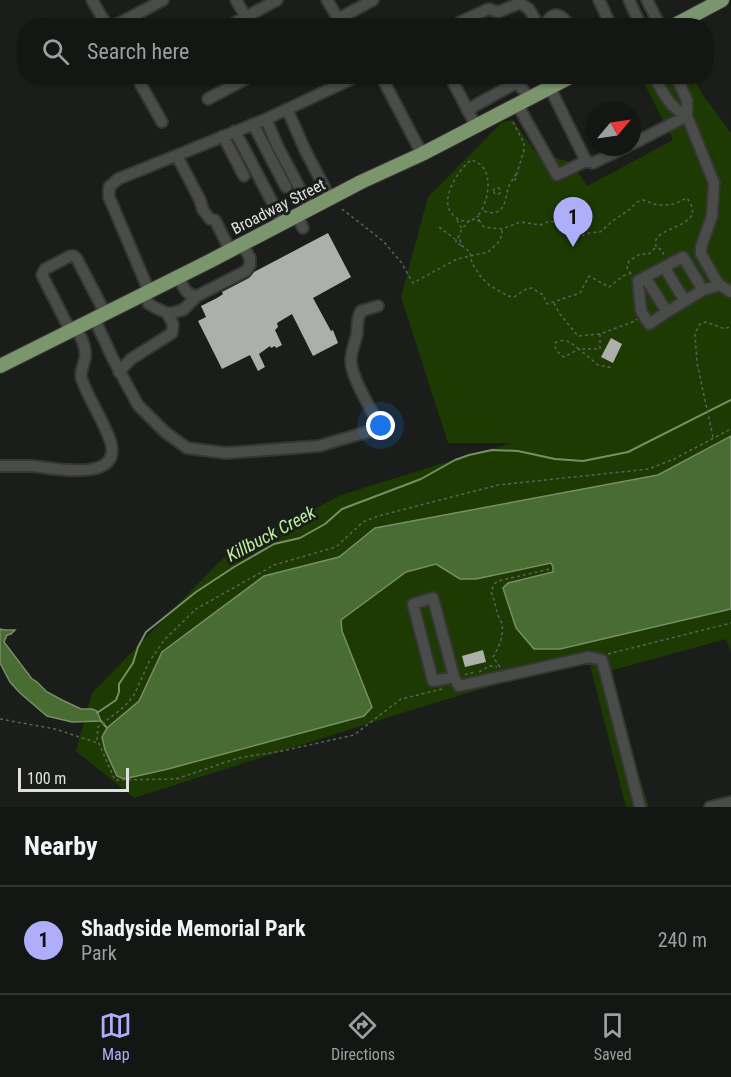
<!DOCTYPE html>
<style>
:root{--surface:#141613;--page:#1d1f1c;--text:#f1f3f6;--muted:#9d9fa0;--line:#333533;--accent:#afaefa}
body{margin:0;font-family:"Roboto Condensed",sans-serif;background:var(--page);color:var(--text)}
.compass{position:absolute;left:587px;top:102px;width:54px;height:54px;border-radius:50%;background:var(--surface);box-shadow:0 2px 4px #0004;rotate:61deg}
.scale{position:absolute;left:18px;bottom:15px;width:111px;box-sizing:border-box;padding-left:6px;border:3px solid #dfe0de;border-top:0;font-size:16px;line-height:21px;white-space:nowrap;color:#dfe0de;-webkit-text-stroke:4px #1a1d19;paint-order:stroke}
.you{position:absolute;left:381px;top:426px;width:21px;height:21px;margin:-15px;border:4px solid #fff;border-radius:50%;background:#1a73e8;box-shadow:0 0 0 9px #1a73e833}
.badge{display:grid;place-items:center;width:39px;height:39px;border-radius:50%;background:var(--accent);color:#111;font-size:20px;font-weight:700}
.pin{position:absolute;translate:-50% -50px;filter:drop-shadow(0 2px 3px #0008)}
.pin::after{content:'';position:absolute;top:32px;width:21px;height:18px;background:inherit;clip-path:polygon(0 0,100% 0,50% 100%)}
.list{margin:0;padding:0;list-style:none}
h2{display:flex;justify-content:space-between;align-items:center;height:78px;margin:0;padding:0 24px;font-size:26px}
h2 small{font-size:20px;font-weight:400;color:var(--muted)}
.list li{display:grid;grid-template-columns:39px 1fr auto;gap:18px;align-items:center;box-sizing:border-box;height:108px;padding:0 24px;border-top:2px solid var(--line)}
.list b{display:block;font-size:22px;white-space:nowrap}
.list p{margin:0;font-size:20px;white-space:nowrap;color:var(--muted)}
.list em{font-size:20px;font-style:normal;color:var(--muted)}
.icon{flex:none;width:33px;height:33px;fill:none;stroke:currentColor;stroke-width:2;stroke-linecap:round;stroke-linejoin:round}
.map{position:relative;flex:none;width:731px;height:807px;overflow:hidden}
.search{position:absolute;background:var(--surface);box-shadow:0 2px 4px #0004;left:18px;right:18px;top:18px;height:66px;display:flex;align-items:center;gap:15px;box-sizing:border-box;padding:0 21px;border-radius:24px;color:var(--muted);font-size:22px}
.sheet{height:186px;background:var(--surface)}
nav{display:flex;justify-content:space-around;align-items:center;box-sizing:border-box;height:84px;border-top:2px solid var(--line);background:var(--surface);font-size:16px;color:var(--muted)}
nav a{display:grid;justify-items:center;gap:3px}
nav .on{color:var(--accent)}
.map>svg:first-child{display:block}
.green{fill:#1d3a03}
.water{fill:#496c32;stroke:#768f66;stroke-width:1.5}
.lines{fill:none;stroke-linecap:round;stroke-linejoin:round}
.stream{stroke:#768f66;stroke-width:2}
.building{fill:#acafaa}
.minor-casing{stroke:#363735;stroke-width:14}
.major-casing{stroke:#363735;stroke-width:16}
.path{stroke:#5e605d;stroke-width:1.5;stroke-dasharray:3 3;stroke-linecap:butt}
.minor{stroke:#494c48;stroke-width:10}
.major{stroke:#7b956c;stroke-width:14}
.labels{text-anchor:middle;stroke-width:6;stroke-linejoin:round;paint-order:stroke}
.street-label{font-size:16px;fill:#dfe0de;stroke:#1a1d19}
.water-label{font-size:18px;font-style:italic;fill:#baef9a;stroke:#1a1d19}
</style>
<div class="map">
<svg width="731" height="807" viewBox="0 0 731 807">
<rect width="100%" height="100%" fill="#1a1d19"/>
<path class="green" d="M641,77H693L702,94L731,133V652L726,639L606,672L649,807H626L588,657L408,711L134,798L76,751L92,693L223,558L341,495L469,455L513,443H448L401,297L428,197L502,122L513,120L536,153L571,162L587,186L673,140Z"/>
<path class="water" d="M731,436V609L560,649H534L516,628L503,588L508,583L553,572V567L551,563L476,579H460L436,564L406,572L341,620L342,631L372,707L364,716L168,769L124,779L117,776L105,750L102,737L107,728L139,701L162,652L264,576L339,557L375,528L658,475Z
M0,629L4,630H15L11,634L7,635L4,642L32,679L37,682L47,692L62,700L81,709H92L97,711L101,721L72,722L47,716L20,693L10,682L0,663Z"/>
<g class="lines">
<path class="stream" d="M97,713L116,700L119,692V684L133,663L138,647L146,632L196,592L234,567L274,544L300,538L325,524L342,509L421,479L455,460L469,455L492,450L518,451L555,459L583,461L628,452L731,400
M101,721L107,728"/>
</g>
<path class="building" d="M328,233L351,277L313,298L331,331L333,330L338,343L313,356L292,314L277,323L278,327L275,330L282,345L276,348L275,346L271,348L270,346L259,354L265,367L258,371L250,355L222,369L198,321L206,317L201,306L217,298L223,294L222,292L249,278L254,272Z
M611,338L622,344L613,363L601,357Z
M483,650L486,662L465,667L462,656Z"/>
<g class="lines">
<g class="minor-casing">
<path id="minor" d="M92,0L107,26
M236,0L251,26
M327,0L342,25
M599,0L611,26
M629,0L641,26
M647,0L660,26
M338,19L373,0
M114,26L163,0
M229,26L277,0
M457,26L460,22L486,10L489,9L498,12L520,3L529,9L539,26
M547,26V22C554,10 563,15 569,26
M136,76L162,122
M381,76L422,154
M450,76L476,126
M654,76C663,93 669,107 687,116
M676,76L687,100V116L714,183L712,216L701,247V254L716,280L720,285L731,292
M550,88L586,161L593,163L626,147
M208,99L251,76
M517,104L557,175L586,161
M287,109L305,150L330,198
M467,110L514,84L519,85L530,98
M266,119L277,145L310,208
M253,124L286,187
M235,131L283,223
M223,136L244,176
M632,144L687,116
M177,156L200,200L203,210L210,219L215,220L230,250
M297,216L303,228
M664,267L685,301
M178,276C183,286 186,296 197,296
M645,277L638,281L641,311L649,324L667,312
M703,290L683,257L645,277L667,312L703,290L720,285
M149,291L109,197V187L118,179L264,120L358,76
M144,293L149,304L156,308L167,313H172L183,310L197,296L246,271L250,265V258L242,244
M94,318L112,357L138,405L165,432L187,448L226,453L319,446L377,429L379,425C371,409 351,377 351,361C351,351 355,343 357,334C358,323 356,321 361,311L378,306
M70,330L42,275L45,269L70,256H74L77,259L105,313
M119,372L131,359L172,333L173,324L167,313
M0,466C11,466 22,466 32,466C52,468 121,483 111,443C104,421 90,402 82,380C79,372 84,365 85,358C87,347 80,336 76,327
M454,677L433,681L413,604L433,598L454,677L459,686L589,657L602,660L640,807
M710,807L731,802"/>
</g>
<g class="major-casing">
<path id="major" d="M673,26L722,0
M0,366L210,261L361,182L422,154L572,76"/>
</g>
<path class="path" d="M513,122L524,143V150L514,183
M493.5 191a3.5 3.5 0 1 1 7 0a3.5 3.5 0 1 1-7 0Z
M342,209L383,241L401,262L413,283L457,259L488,252L498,243L502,235V230
M484,211C504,218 505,202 508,188C510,183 513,179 516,174
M457,220L462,229
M472,220L474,219L478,221L480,218L478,216L474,219
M479,220L484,227L501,229L521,222L540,225L550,221L557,223L573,236L579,237L589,233L600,232L614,220L630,209L637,202L643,200L657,205H665L674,204L687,198C707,224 668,225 658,237C654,241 656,242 656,247L662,250L664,256
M470,221C463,222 458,220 453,215C438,201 458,170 471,160C495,165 490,200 478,216
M439,227L455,239
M458,238L462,229L468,222
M461,245L456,243V240H460L461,245L470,252L472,263L481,277L489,285L508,296L514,297L526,289L532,288L543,295L547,304L580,293L589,276L609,287L623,276L632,273
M631,274L627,268L629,261L640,254H649L656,247
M554,303L559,313L578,336L600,334L635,321L637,319
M600,334V349H579C571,343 565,337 555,343C555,350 558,353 564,357L579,349L598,365L613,368
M713,437L697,363L695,333L700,324L706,322L725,329L731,326
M608,654L731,623
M500,667L493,657C499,647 504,636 502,624C501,621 499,618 498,615C495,606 495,601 491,592L494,584L498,581L550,569
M479,672L490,666L497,667
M465,675L468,673H474
M442,689L401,699L354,735L282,751L238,758L176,779L115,780L97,739L98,727L125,706L134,695L149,662L165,639L196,609L274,565L336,547L363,522L378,516L498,485L649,469L674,459L731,429
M0,719L55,729L98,743"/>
<use href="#minor" class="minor"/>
<use href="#major" class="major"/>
</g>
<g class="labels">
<g class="street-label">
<text transform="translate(278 206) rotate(-27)" y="6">Broadway Street</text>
</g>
<g class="water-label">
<text transform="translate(271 534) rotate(-28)" y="6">Killbuck Creek</text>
</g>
</g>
</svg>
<svg class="compass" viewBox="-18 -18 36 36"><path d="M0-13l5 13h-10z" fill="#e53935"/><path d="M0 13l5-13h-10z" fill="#9d9fa0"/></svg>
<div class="scale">100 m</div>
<div class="you"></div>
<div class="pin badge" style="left:573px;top:247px">1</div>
<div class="search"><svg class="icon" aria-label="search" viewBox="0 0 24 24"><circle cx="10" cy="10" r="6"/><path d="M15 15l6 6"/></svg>Search here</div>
</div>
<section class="sheet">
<h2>Nearby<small></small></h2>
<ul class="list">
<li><span class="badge">1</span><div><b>Shadyside Memorial Park</b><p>Park</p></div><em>240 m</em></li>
</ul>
</section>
<nav>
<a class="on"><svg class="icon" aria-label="map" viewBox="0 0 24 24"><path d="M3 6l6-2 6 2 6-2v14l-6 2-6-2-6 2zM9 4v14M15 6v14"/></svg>Map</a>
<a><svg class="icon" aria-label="directions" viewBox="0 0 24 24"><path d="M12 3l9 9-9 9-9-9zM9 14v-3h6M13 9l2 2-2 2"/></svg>Directions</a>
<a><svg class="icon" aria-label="saved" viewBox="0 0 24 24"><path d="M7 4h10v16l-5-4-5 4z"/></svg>Saved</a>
</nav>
